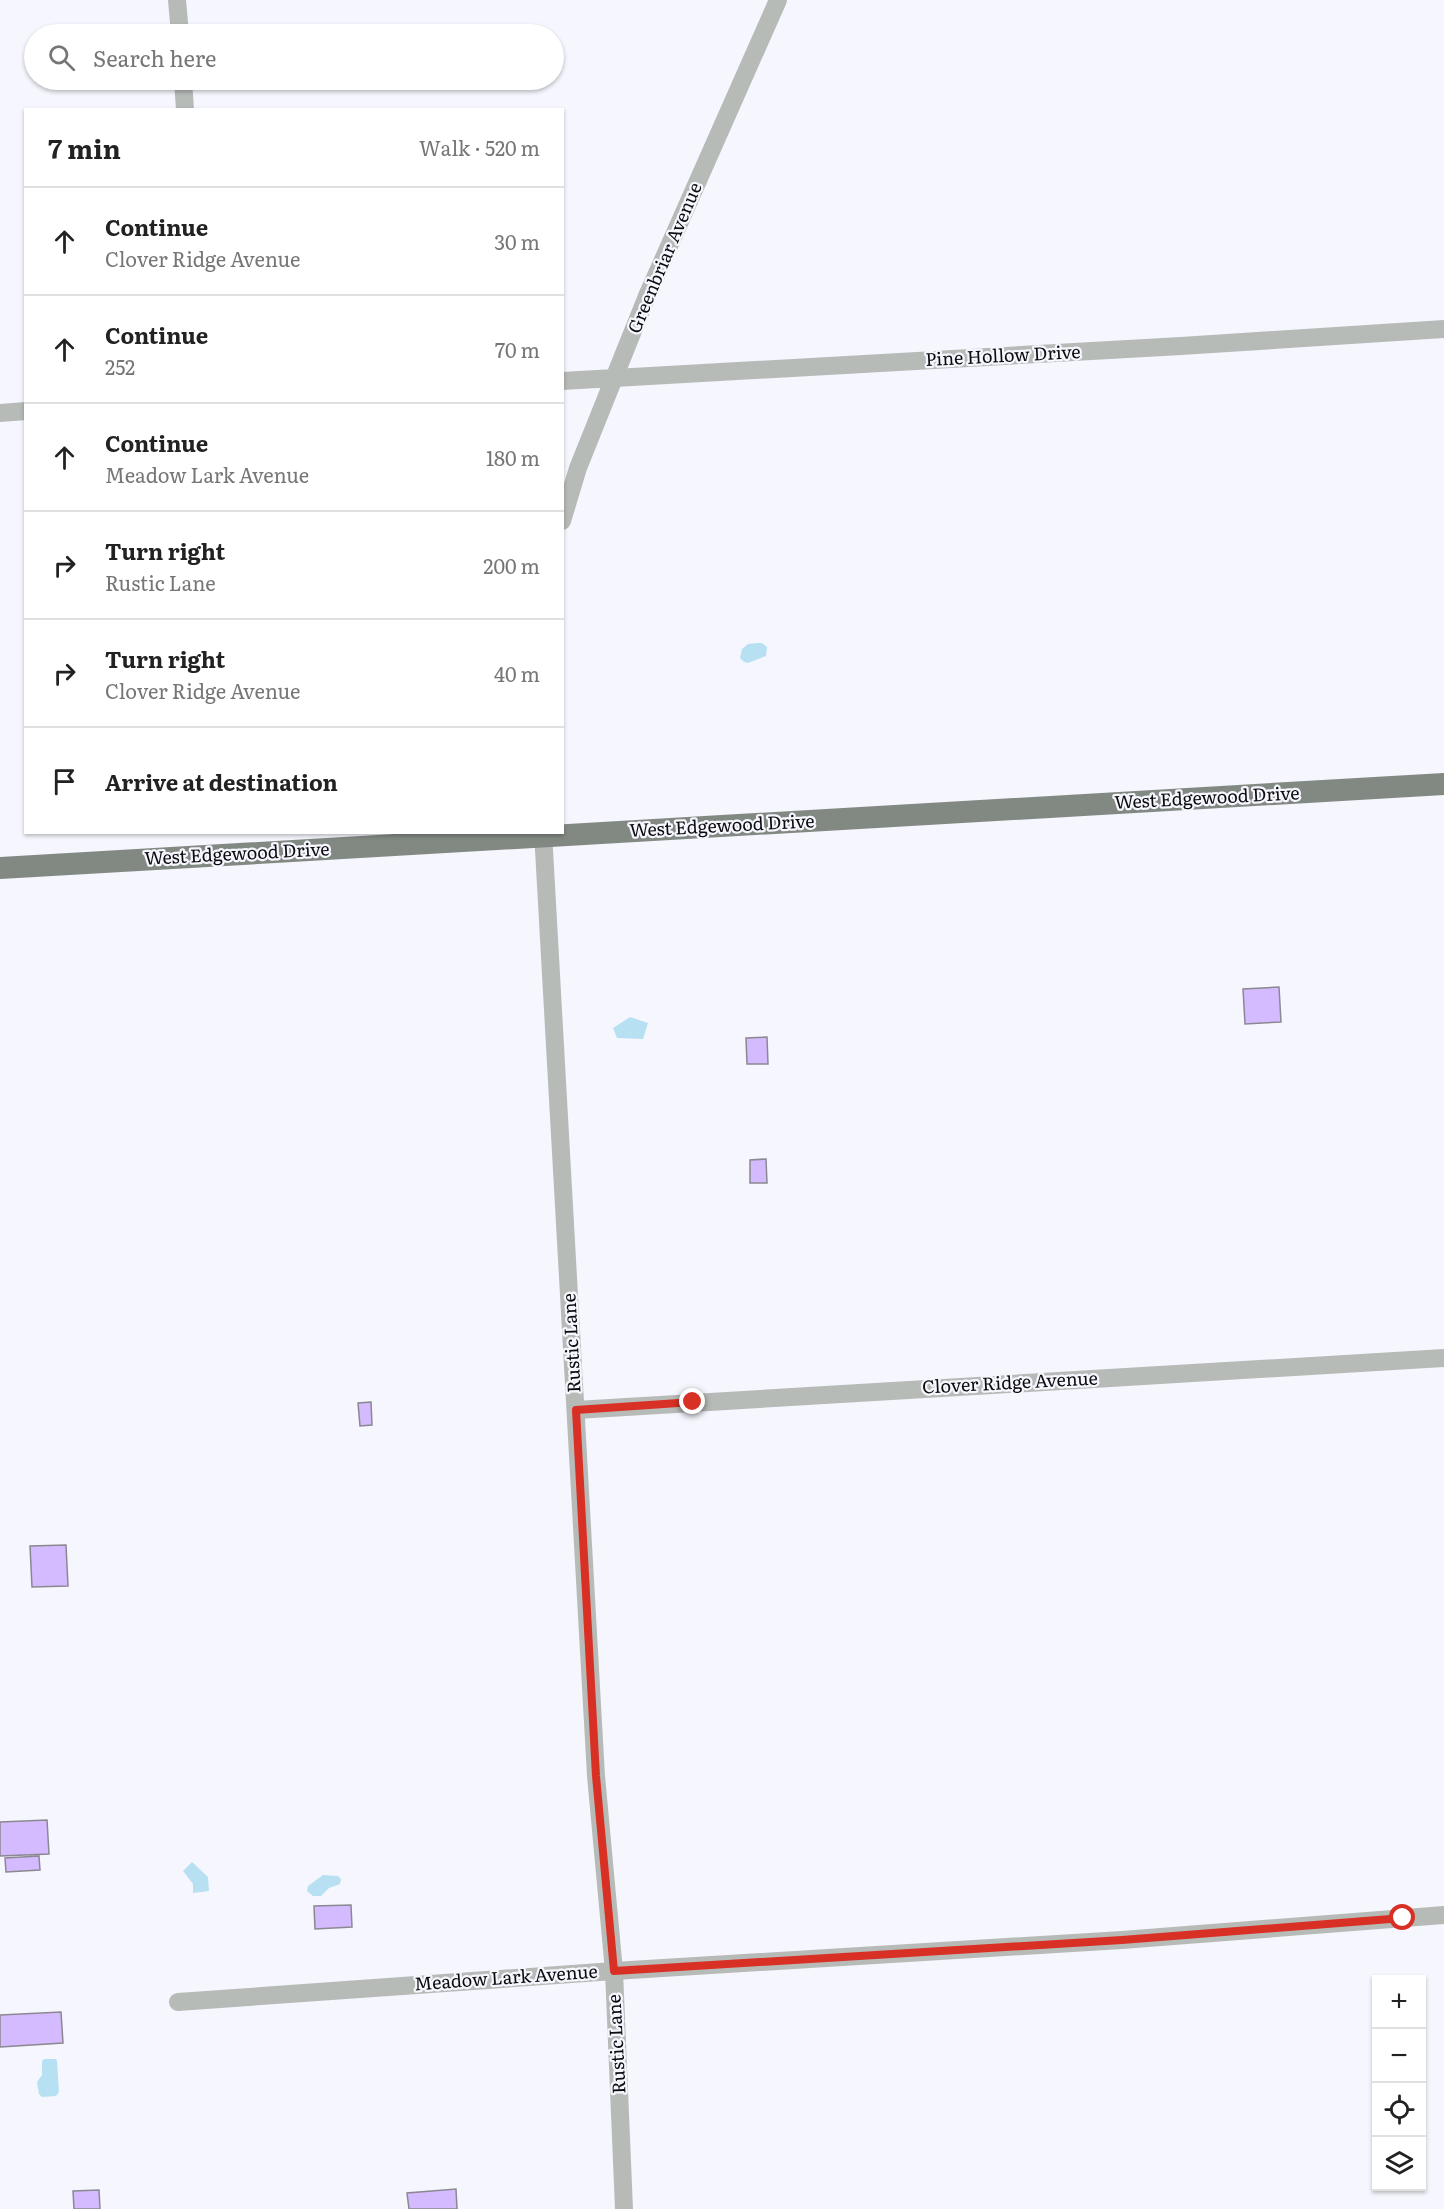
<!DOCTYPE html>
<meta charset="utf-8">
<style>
:root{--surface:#fff;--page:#f2f2f2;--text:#222;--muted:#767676;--line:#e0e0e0}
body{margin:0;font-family:Literata,serif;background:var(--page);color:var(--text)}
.controls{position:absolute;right:18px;bottom:18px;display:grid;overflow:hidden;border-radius:0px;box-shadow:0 2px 4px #0004}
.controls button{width:54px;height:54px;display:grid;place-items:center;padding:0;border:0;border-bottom:2px solid var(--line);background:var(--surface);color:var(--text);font:30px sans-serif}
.stop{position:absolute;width:18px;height:18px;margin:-14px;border:4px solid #d93025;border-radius:50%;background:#fff}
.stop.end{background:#d93025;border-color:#fff;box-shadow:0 2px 6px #0008}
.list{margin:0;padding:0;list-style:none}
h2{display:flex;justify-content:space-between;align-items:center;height:78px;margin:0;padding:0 24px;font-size:26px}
h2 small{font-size:20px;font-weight:400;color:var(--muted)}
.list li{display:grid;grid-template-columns:39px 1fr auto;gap:18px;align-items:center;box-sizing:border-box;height:108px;padding:0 24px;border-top:2px solid var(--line)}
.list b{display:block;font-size:22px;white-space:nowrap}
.list p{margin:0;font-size:20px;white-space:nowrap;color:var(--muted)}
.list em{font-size:20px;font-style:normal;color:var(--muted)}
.icon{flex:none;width:33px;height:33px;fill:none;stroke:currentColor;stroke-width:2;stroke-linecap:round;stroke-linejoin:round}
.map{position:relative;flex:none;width:1444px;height:2209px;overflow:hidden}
.search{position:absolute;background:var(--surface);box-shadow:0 2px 4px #0004;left:24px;top:24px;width:540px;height:66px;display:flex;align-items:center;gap:15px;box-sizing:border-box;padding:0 21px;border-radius:33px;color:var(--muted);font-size:22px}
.panel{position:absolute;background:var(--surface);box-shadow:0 2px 4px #0004;left:24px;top:108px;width:540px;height:726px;border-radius:0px}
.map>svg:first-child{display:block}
.water{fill:#b8e0f3}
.building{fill:#d4baff;stroke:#8b8891;stroke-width:1.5}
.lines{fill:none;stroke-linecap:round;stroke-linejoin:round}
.minor{stroke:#b7bbb8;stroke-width:18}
.major{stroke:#828983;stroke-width:22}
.route{stroke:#d93025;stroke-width:8}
.labels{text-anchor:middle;stroke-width:4.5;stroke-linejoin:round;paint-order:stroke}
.street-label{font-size:18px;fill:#0c0c0f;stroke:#f6f6fe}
</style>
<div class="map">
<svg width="1444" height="2209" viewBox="0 0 1444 2209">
<rect width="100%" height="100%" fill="#f6f6fe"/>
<path class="water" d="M757,643H762L767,647L766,656L748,663L744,662L740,658L742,649L748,644Z
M630,1017L648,1023L643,1039L617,1038L613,1028Z
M192,1862L208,1877L209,1891L193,1893V1884L183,1871Z
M323,1875L338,1876L341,1879L340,1884L329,1888L321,1896H313L307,1891L308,1886Z
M44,2059H56L57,2061L59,2092L56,2096L42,2097L39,2094L37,2082L42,2075V2061Z"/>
<path class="building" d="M1279,987L1281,1022L1245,1024L1243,989Z
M767,1037L768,1064H747L746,1038Z
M766,1159L767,1183H750V1160Z
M371,1402L372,1425L360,1426L358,1403Z
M66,1545L68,1586L32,1587L30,1546Z
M47,1820L49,1854L0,1856V1822Z
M39,1856L40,1870L6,1872L5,1858Z
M351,1905L352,1927L315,1929L314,1906Z
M61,2012L63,2043L0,2047V2015Z
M456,2189L457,2209H409L407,2193Z
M99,2190L100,2209H74L73,2191Z"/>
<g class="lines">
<path class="minor" d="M177,0L180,34
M183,80L185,110
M562,381L1181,346L1444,329
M0,413L26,411
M562,521L578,468L647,296L778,0
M543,832L596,1776L614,1971L624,2209
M576,1410L1444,1358
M178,2002L614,1971L1122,1940L1444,1915"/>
<path class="major" d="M0,868L1444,784"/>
</g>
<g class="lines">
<path class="route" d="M693,1402L576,1410L596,1776L614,1971L1122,1940L1403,1918"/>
</g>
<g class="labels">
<g class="street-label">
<text transform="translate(665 258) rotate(-67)" y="6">Greenbriar Avenue</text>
<text transform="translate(1003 356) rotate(-3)" y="6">Pine Hollow Drive</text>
<text transform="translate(1207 798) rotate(-3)" y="6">West Edgewood Drive</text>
<text transform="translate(722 826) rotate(-3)" y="6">West Edgewood Drive</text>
<text transform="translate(237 854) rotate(-3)" y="6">West Edgewood Drive</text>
<text transform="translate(572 1343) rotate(-93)" y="6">Rustic Lane</text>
<text transform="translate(1010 1383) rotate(-3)" y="6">Clover Ridge Avenue</text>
<text transform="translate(506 1978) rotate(-4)" y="6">Meadow Lark Avenue</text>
<text transform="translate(617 2044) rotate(-93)" y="6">Rustic Lane</text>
</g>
</g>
</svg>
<div class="controls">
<button>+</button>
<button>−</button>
<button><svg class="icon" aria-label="locate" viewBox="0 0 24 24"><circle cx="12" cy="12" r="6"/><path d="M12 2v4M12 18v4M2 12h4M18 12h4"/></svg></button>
<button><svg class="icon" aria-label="layers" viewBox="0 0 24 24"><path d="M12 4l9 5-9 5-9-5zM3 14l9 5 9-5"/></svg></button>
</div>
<div class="stop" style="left:1403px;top:1918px"></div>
<div class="stop end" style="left:693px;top:1402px"></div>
<div class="search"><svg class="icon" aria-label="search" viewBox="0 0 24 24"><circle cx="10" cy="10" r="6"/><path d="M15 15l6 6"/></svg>Search here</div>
<section class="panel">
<h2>7 min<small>Walk · 520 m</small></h2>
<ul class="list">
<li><svg class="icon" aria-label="ahead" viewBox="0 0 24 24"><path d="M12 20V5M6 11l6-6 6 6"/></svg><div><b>Continue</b><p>Clover Ridge Avenue</p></div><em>30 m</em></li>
<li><svg class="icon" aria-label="ahead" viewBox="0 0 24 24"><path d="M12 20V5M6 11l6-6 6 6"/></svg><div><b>Continue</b><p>252</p></div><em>70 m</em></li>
<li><svg class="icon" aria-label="ahead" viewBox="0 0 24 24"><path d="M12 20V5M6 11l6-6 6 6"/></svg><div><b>Continue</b><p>Meadow Lark Avenue</p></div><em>180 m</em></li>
<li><svg class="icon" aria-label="right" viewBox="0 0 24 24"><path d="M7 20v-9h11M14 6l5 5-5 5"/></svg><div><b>Turn right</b><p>Rustic Lane</p></div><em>200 m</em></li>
<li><svg class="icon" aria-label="right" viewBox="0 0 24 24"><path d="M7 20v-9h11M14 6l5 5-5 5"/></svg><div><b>Turn right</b><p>Clover Ridge Avenue</p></div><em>40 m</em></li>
<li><svg class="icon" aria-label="arrive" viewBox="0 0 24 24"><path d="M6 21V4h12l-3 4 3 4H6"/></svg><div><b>Arrive at destination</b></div></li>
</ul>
</section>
</div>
